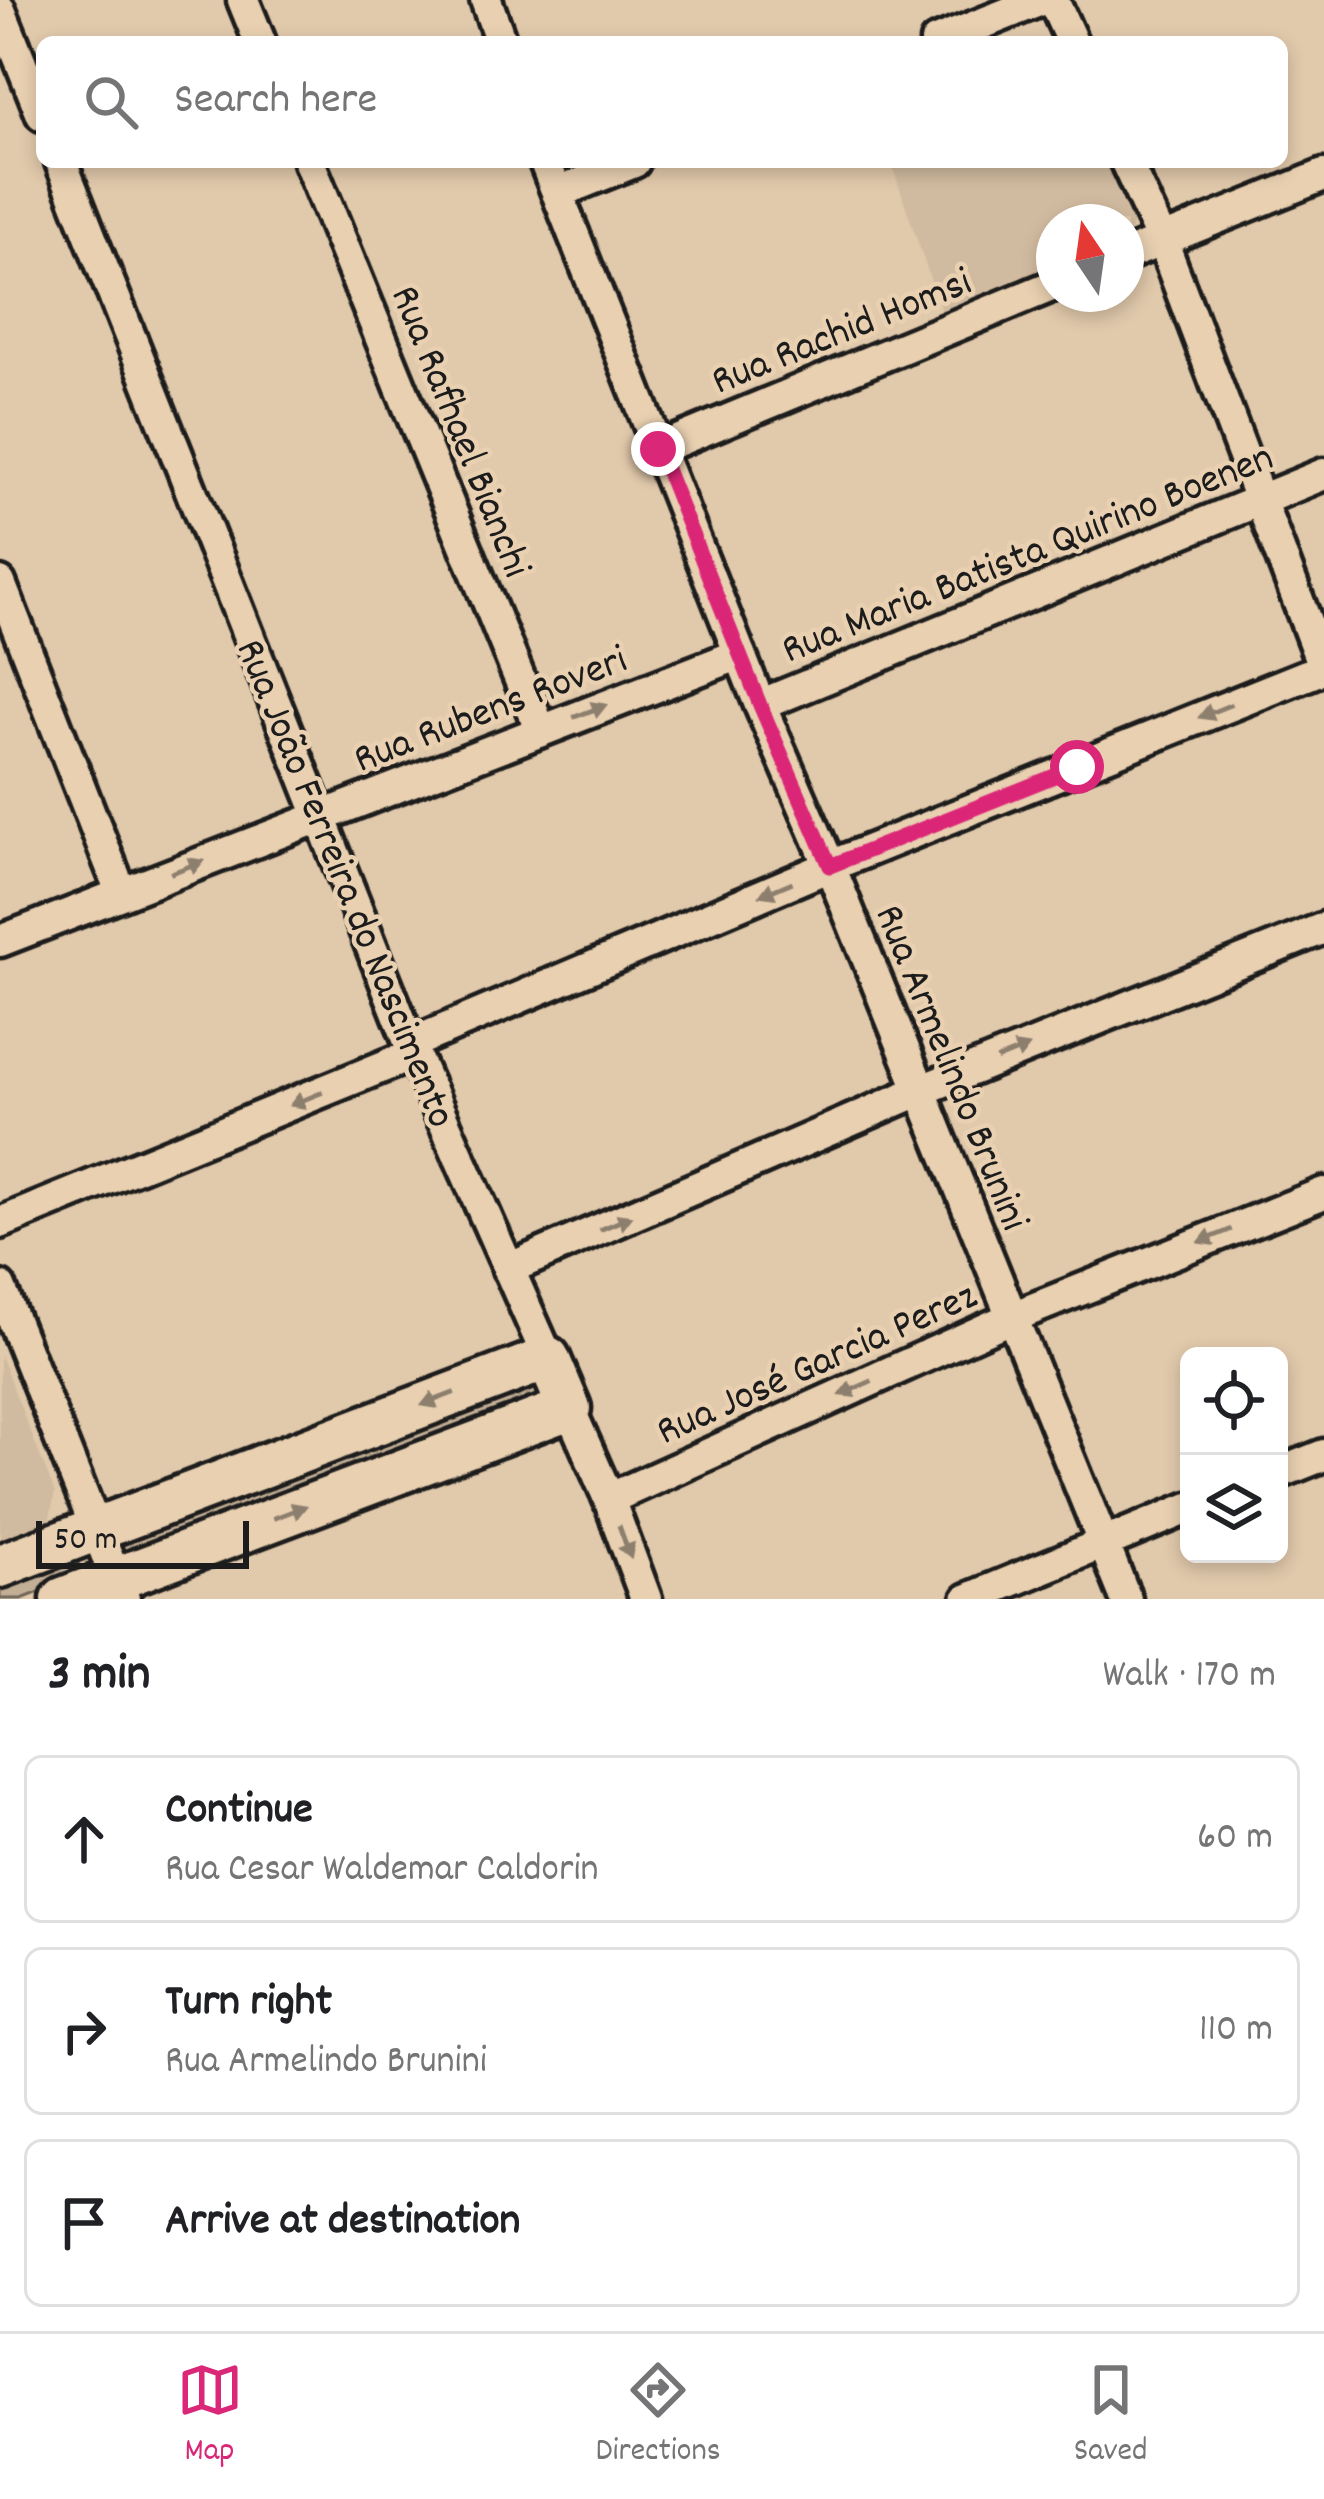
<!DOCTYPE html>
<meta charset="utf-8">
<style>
:root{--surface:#fff;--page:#f2f2f2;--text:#202124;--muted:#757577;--line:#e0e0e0;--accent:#db2777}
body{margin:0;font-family:Dekko,sans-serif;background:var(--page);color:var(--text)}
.controls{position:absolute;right:36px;bottom:36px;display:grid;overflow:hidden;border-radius:18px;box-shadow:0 6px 18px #0003}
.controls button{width:108px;height:108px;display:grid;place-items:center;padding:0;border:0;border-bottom:3px solid var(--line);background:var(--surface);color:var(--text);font:60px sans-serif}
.compass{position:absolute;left:1036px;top:204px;width:108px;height:108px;border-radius:50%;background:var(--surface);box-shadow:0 6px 18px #0003;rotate:347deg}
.scale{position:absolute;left:36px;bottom:30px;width:213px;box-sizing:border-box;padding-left:12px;border:6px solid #1c1c1c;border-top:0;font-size:33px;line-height:42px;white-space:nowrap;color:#1c1c1c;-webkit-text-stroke:9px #e9d0b1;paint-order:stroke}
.stop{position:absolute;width:36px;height:36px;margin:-27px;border:9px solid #db2777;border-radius:50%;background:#fff}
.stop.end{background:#db2777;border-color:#fff;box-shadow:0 3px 12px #0008}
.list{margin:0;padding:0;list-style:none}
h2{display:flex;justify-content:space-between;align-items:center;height:156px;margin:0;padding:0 48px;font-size:51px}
h2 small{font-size:39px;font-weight:400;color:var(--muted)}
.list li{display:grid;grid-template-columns:78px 1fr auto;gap:36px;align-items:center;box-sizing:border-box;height:168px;margin:0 24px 24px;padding:0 24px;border:3px solid var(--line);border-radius:18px}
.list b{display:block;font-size:45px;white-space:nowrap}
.list p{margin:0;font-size:39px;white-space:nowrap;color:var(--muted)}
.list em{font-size:39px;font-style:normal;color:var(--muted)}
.icon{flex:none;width:66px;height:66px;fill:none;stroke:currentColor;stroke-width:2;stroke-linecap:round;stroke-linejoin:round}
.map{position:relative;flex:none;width:1324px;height:1599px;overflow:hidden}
.search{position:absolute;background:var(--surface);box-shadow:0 6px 18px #0003;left:36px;right:36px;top:36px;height:132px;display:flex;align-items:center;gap:30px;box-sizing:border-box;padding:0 42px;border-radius:18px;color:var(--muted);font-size:45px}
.sheet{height:732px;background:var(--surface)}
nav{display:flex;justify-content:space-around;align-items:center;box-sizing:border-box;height:168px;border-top:3px solid var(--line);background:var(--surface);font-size:33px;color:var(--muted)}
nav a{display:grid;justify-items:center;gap:6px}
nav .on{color:var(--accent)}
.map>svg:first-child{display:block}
.built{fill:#d1bba0}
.grass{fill:url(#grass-tufts);stroke:#706659;stroke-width:3}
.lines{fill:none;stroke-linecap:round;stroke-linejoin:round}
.street-casing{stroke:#1c1c1c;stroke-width:39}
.secondary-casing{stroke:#1c1c1c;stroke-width:51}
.street{stroke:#e9d0b1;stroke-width:30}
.secondary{stroke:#e9d0b1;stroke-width:42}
.oneway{fill:#8d7f6e}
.route{stroke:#db2777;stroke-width:15}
.labels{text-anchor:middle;stroke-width:9;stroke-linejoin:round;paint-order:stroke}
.street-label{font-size:42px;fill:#1c1c1c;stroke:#e9d0b1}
</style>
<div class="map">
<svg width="1324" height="1599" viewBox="0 0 1324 1599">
<defs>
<pattern id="grass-tufts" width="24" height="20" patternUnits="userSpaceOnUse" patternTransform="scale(3)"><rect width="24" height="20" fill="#c3af96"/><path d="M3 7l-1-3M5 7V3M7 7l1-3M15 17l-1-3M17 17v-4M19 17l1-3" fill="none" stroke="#a79681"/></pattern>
</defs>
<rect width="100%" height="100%" fill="#e1c9ab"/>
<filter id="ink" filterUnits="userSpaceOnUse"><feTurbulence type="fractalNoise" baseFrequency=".00833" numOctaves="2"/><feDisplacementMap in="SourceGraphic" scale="24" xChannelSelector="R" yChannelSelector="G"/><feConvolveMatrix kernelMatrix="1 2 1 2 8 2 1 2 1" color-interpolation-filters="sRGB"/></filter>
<g filter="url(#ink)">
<path class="built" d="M891,162H1110L1135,216L1126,242V222H1054V271L943,317Z
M0,1355L55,1493L47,1532L0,1550Z"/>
<path class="grass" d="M529,1376L540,1388L538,1404L119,1560L110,1535Z
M78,1559L79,1573L73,1579L22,1599H0V1578Z"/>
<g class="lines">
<g class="street-casing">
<path id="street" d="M243,0L260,42
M486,0L501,42
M1053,0L1072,42
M0,10L42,115
M936,42L1041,0
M61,162L414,1054L548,1358
M309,162L540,729
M545,162L760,705L830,866L1126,1599
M1126,162L1162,240L1324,669
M557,193L634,162
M1126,255L1324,175
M658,449L1054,285
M0,583L121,892
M760,705L1324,474
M0,941L740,654
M410,1044L830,866L1324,668
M0,1223L414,1054
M508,1269L919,1091L1324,928
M0,1287L124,1599
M569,1408L609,1499L646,1599
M1279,1473L1324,1455
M609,1499L1010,1318L1324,1193
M968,1599L1189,1508"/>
</g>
<g class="secondary-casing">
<path id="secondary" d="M0,1566L548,1358L569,1408L63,1599"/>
</g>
<use href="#street" class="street"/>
<use href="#secondary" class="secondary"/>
</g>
<defs><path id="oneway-solid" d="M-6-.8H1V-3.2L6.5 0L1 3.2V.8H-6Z" transform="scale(3)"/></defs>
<g class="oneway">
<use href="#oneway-solid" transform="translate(590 711) rotate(-21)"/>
<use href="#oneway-solid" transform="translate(1215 711) rotate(158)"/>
<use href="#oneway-solid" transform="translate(187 867) rotate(-21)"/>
<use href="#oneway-solid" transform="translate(776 889) rotate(157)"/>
<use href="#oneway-solid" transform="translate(1013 1053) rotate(-22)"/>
<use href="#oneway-solid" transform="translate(306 1099) rotate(158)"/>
<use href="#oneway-solid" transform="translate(616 1223) rotate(-23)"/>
<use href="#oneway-solid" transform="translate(1215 1236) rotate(158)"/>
<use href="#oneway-solid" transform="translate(856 1388) rotate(156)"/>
<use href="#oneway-solid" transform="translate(438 1399) rotate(159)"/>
<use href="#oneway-solid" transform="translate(290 1512) rotate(-21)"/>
<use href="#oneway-solid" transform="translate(625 1542) rotate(70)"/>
</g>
</g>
<g class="lines" filter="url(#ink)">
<path class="route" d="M658,449L760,705L830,866L1077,767"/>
</g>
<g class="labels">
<g class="street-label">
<text transform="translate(840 328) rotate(-22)" y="15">Rua Rachid Homsi</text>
<text transform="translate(464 430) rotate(68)" y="15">Rua Rafhael Bianchi</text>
<text transform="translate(1026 550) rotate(-22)" y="15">Rua Maria Batista Quirino Boenen</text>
<text transform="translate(489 706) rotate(-21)" y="15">Rua Rubens Roveri</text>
<text transform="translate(349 882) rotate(68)" y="15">Rua João Ferreira do Nascimento</text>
<text transform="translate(955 1066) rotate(68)" y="15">Rua Armelindo Brunini</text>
<text transform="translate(815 1360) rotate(-24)" y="15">Rua José Garcia Perez</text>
</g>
</g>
</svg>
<div class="controls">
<button><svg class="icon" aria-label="locate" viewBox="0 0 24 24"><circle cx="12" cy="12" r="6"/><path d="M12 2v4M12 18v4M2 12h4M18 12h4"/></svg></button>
<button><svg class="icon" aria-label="layers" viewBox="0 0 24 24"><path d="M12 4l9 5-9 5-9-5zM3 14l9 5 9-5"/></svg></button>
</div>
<svg class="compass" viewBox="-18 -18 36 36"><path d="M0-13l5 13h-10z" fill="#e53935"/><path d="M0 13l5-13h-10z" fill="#757577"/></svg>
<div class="scale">50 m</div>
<div class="stop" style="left:1077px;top:767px"></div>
<div class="stop end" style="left:658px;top:449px"></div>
<div class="search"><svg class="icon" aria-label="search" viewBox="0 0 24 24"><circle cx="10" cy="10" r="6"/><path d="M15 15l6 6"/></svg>Search here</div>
</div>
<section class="sheet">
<h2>3 min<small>Walk · 170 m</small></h2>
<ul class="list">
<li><svg class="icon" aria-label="ahead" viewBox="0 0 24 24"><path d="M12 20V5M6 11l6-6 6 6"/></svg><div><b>Continue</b><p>Rua Cesar Waldemar Caldorin</p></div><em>60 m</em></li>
<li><svg class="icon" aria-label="right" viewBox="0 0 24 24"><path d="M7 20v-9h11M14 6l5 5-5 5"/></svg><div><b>Turn right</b><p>Rua Armelindo Brunini</p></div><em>110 m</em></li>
<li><svg class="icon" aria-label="arrive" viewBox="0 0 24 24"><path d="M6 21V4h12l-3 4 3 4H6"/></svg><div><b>Arrive at destination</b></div></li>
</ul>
</section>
<nav>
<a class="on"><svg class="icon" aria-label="map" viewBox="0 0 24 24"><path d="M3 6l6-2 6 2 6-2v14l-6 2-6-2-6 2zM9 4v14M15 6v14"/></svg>Map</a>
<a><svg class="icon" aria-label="directions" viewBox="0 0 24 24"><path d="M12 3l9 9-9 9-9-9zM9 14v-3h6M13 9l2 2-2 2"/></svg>Directions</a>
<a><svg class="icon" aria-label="saved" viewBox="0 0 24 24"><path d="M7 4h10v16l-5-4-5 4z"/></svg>Saved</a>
</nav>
